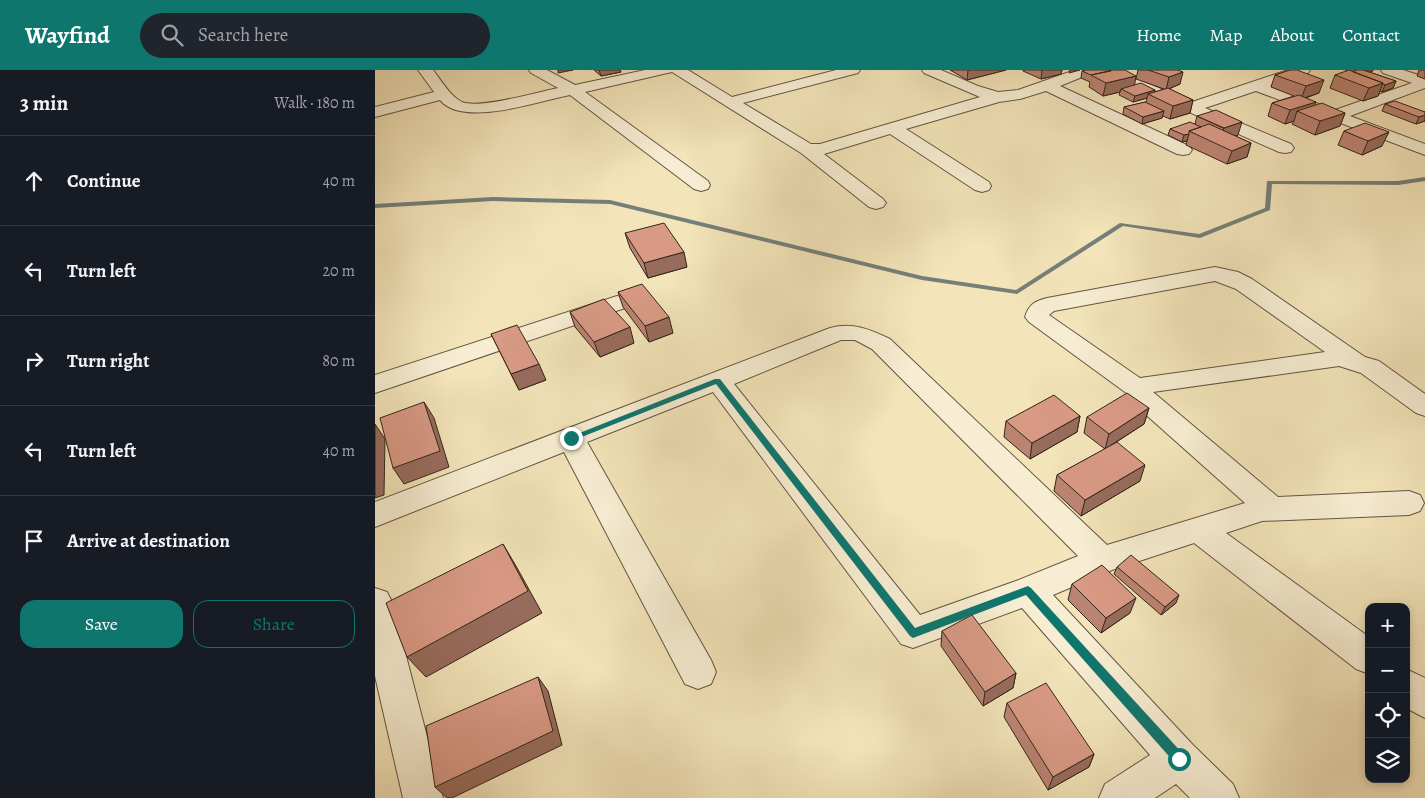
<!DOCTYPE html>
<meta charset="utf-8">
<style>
:root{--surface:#171b24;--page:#20242c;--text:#f1f3f6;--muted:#9ea1a6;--line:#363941;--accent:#0f766e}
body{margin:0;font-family:Alegreya,serif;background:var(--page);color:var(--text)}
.controls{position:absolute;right:15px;bottom:15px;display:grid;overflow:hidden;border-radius:10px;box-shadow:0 2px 8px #0003}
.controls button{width:45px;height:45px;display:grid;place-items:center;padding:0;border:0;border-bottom:1px solid var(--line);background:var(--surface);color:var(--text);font:25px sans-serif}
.stop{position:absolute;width:15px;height:15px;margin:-11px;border:4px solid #0f766e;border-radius:50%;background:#fff}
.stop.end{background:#0f766e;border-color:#fff;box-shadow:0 1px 5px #0008}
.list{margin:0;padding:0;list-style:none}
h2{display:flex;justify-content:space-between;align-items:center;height:65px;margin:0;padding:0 20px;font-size:21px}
h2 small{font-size:16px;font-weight:400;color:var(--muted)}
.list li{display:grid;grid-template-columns:32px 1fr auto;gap:15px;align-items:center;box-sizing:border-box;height:90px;padding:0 20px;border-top:1px solid var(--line)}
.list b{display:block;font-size:19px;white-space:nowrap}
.list em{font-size:16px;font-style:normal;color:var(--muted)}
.actions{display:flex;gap:10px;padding:15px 20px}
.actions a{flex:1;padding:11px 0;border:1px solid var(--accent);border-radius:15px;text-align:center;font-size:18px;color:var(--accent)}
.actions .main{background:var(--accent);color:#fff}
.icon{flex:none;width:28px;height:28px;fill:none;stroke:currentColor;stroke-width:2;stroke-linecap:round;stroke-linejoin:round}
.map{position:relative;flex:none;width:1050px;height:728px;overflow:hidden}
header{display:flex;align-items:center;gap:30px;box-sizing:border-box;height:70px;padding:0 25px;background:var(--accent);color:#fff}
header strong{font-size:24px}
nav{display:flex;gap:28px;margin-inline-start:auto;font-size:18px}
.search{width:350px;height:45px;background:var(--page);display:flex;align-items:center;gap:12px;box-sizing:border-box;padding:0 18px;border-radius:28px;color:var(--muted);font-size:19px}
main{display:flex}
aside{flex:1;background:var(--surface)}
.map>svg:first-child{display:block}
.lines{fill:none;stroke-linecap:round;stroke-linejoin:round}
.stream{fill:#757f7a;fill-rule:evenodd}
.street-casing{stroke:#635541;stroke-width:2}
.street{fill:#f7edd2;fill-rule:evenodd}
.wall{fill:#bb8472;stroke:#332519}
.shaded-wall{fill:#986c5d;stroke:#332519}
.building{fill:#d99a85;stroke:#332519}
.route{fill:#0f766e}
</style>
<header>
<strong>Wayfind</strong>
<div class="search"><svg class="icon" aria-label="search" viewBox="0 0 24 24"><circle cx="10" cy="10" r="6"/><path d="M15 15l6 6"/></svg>Search here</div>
<nav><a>Home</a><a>Map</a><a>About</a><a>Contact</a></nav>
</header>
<main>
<aside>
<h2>3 min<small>Walk · 180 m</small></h2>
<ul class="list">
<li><svg class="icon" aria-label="ahead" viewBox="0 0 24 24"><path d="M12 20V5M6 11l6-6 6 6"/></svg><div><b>Continue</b></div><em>40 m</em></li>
<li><svg class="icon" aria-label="left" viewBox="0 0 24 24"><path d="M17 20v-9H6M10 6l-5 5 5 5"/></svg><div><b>Turn left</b></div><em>20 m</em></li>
<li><svg class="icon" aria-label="right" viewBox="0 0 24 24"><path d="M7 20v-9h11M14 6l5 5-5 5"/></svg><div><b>Turn right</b></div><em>80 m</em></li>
<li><svg class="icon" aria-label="left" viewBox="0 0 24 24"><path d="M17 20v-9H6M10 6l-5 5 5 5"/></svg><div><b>Turn left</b></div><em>40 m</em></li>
<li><svg class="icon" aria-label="arrive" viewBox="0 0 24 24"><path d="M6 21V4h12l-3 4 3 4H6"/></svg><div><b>Arrive at destination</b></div></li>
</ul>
<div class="actions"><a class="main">Save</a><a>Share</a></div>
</aside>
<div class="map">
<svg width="1050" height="728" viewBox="0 0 1050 728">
<rect width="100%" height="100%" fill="#f3e4b9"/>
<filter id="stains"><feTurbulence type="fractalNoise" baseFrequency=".004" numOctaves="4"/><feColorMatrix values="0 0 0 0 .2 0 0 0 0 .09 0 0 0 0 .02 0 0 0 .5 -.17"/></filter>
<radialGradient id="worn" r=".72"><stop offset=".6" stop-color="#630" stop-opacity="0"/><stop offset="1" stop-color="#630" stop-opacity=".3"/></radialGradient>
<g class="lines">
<path class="stream" d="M1050,107V111L1023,115L897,114L895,140L825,168L748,156L642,224L547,210L235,134L118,131L0,138V134L118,127L235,130L547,206L641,220L745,153L824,164L890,138L892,111H1023Z"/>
<g class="street-casing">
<path id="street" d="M43,0H58C66,10 75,26 87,32C104,39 163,22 183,18L156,3L154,0H172L200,15L270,0H313L357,27L461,0H485L483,3L368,33L436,74H445L605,27L549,3L547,0H566L603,16L623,22L643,20L700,0H741L817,32L913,0H935L933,3L895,16L960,40L1037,13L1008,3L1006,0H1028L1050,7V18L975,46L1050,74V85L881,21L830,38L916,74L919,78L916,82L910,83L904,82L722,1L685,16L814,76L817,80L814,84L808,85L802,84L671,21L645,29L624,32L531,59L614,112L616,116L614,120L607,122L600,120L515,64L449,84L508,129L511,133L508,137L501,139L494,137L426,83L297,2L210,22L333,111L335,115L333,119L326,121L319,119L195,25C164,31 88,58 65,30L0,47V37L59,22Z
M840,197L863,202L877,209L990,287L1004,291L1050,324V346L1041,343L986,303L964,296L778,322L903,427L1034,421L1045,425L1049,433L1045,441L1034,445L887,451L851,463L994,567V604L981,599L819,473L737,500L678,525L818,675L858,714L864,728H815L801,714L780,728H724L730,714L775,685L647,538L538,578L526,574L338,322L212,372L336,590L341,602L336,614L323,619L310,614L189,382L0,457V432L455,258C477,252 494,259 515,269L732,475L870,433L760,335L754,325L654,252L650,247C654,234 660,231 672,228ZM840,211L861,219L950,282L765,308L674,245L679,241ZM466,270H480L497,279L703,486L641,511L545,545L359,314Z
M242,226L250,228L253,233L250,238L0,323V305Z
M0,518L12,522L17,532L68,728H28L0,606Z
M1031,599L1050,608V648L1031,638Z"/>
</g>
<use href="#street" class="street"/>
</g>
<path class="wall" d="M219,0H245L246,2L226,6Z
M575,0H631L592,10Z
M648,0H687L686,4L666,9L648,1Z
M763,0H803L805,14L794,19L818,30L815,43L795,49L788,46L787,48L767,54L748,44L749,37L771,32L772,28L758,32L744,25L745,22L728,26L714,17L715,12L706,8L707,1L780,20V22L789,19L761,9Z
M915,0L944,23L931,28L940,36L970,43L965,56L940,65L917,54L919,51L910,54L893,46L897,33L919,26L896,17L900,5Z
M970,0H998L994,2L1021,11L1018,18L1007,22L1005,21L1003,26L988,31L955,18L960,5L973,1Z
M1044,0H1050V9L1042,6Z
M1010,34L1050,42V51L1041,54L1007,41Z
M822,46L863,65L860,66L876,73L872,87L852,94L811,75L812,71L807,72L793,65L795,59L820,54Z
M969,61L1007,76L987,85L963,75Z
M250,163L312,197L273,208L255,178Z
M243,222L298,263L274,272L248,237Z
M195,242L259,273L225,287L200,257Z
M116,264L171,310L144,320Z
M774,338L769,354L737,375L765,411L706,446L679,421L682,405L730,379L709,363L712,347Z
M705,346L702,362L655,389L629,367L631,351Z
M742,497L801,533L786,545L739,504Z
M697,514L755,543L726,563L693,530Z
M567,561L641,603L638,618L608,636L566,576Z
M632,633L719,684L714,697L673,720L629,647Z"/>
<path class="shaded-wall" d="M183,0H198L183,3Z
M224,0H245L246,2L226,6Z
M593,0H631L592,10Z
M667,0H687L686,4L666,9Z
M695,0H705L694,3Z
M986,0H998V1L983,5Z
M808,2L805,14L791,20L794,7Z
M761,6L759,19H746L745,22L728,26L731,13Z
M949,10L944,23L926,29L931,16Z
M1021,11L1018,18L1007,22L1010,15Z
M1008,13L1003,26L988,31L994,18Z
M780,20L779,26L773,24L772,28L758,32L760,26Z
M818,30L815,43L795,49L798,36Z
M941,32L936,45L922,41L919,51L910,54L915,40Z
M789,41L787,48L767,54L768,47Z
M970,43L965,56L940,65L945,51Z
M1050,45V51L1041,54L1044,47Z
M867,52L863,65L845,72L849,58Z
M1014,62L1007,76L987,85L993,71Z
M814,64L812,71L807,72L809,65Z
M876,73L872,87L852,94L857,81Z
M309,182L312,197L273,208L269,193Z
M294,247L298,263L274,272L270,256Z
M255,257L259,273L225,287L219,272Z
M164,294L171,310L144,320L136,304Z
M49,332L59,348L74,397L29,414L18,398Z
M774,338L769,354L730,379L734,364Z
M705,346L702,362L655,389L657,373Z
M0,354L10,369L9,425L0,428Z
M770,395L765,411L706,446L710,430Z
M128,474L141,496L167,543L51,607L32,587Z
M804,525L801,533L786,545L790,537Z
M761,528L755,543L726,563L731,548Z
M641,603L638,618L608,636L610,622Z
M163,607L173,621L187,675L77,728H72L60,717Z
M719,684L714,697L673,720L678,707Z"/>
<path class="building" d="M711,0H734L736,1L716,5L707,1Z
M738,0H750L761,6L731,13L716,5Z
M773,0H803L808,2L794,7Z
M915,0H922L949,10L931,16L900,5Z
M974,0L1008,13L994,18L960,5Z
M982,0H988L1021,11L1010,15L1008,14V13L978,2Z
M766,13L780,20L760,26L746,19Z
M793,18L818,30L798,36L773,24Z
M924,25L941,32L915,40L897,33Z
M1020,31L1050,42V45L1044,47L1010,34Z
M770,32L789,41L768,47L749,37Z
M947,33L970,43L945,51L922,41Z
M841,40L867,52L849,58L822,46Z
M815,52L826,57L814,61V64L809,65L795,59Z
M990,53L1014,62L993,71L969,61Z
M834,54L876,73L857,81L814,61Z
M289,153L309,182L269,193L250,163Z
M267,214L294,247L270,256L243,222Z
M229,229L255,257L219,272L195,242Z
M142,255L164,294L136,304L116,264Z
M752,323L774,338L734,364L712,347Z
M679,325L705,346L657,373L631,351Z
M49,332L65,381L18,398L5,348Z
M742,372L770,395L710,430L682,405Z
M128,474L153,521L32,587L11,533Z
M756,485L804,525L790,537L742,497Z
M727,495L761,528L731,548L697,514Z
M597,545L641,603L610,622L567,561Z
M163,607L178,661L60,717L51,656Z
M671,613L719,684L678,707L632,633Z"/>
<path class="route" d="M340,309H345L540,558L653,516L656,518L809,685L810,689L809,693L804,694L800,693L651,525L538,568L535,566L341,314L199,370H193L192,368Z"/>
<rect width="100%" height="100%" filter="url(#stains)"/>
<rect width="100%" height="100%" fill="url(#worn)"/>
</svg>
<div class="controls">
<button>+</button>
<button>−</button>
<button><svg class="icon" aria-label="locate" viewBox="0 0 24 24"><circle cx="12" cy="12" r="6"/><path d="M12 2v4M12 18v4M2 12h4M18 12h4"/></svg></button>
<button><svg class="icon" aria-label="layers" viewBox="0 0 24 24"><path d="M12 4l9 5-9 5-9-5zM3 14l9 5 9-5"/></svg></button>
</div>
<div class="stop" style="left:804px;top:689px"></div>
<div class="stop end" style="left:196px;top:368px"></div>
</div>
</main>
